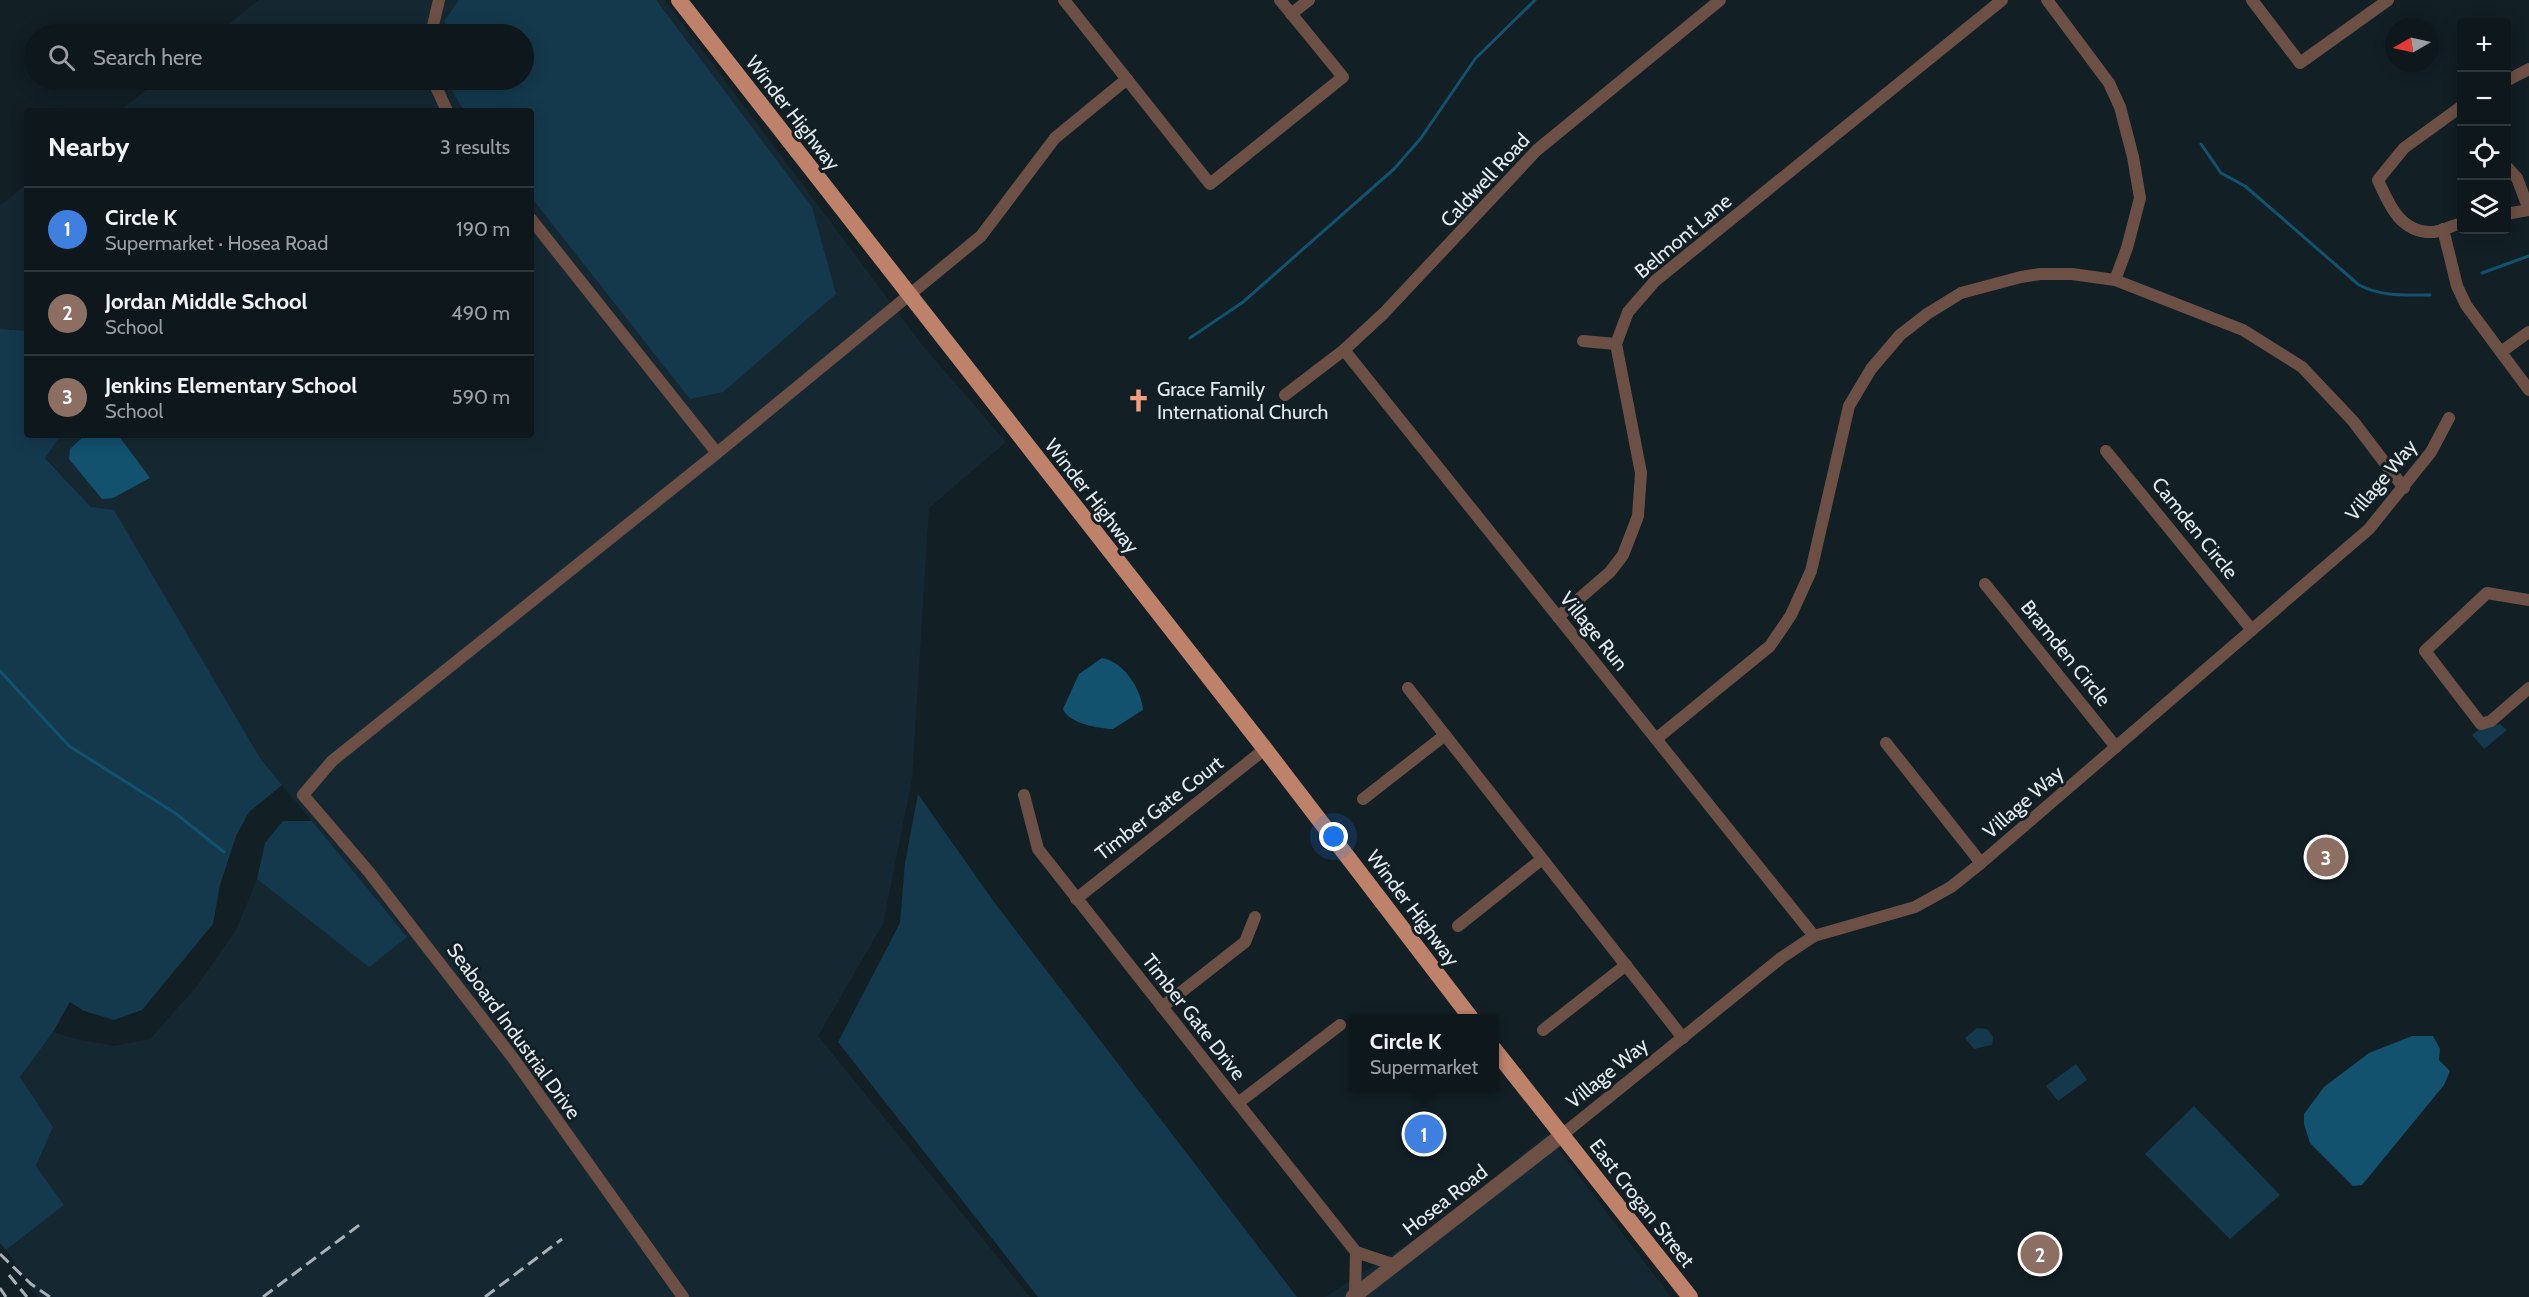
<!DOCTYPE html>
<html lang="en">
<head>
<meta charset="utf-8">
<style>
	:root { --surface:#0e171c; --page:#1c2429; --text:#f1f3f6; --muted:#9b9fa3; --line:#2e363b; --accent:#ea580c }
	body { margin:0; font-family:Cabin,sans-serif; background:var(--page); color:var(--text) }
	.controls { position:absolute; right:18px; top:18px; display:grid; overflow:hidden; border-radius:6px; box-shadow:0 3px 15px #0003 }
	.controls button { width:54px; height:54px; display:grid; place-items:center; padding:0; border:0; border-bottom:2px solid var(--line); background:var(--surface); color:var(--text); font:30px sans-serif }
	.compass { position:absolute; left:2385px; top:18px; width:54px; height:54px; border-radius:50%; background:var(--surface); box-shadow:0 3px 15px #0003; rotate:261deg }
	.you { position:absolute; left:1334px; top:837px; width:21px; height:21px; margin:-15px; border:4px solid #fff; border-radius:50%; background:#1a73e8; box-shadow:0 0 0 9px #1a73e833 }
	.badge { display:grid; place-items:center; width:39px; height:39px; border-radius:50%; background:var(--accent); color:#fff; font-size:20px; font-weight:700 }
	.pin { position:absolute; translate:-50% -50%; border:3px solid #fff; box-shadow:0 2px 6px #0006 }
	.popup { position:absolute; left:1349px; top:1014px; width:150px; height:78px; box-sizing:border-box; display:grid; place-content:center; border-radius:6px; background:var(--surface); filter:drop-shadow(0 2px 4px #0005); font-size:20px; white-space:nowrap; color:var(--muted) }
	.popup b { font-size:22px; color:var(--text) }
	.popup::after { content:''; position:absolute; left:50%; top:100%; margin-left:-12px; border:12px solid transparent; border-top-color:var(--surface) }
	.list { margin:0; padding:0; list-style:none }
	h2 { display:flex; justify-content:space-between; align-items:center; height:78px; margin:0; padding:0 24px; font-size:26px }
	h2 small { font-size:20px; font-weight:400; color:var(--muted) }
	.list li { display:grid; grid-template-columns:39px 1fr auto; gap:18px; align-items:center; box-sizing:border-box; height:84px; padding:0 24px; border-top:2px solid var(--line) }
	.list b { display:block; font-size:22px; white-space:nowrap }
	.list p { margin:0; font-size:20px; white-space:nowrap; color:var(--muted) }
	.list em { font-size:20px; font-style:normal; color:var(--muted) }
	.icon { flex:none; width:33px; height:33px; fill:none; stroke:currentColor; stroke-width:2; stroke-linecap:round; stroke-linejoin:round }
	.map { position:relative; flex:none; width:2529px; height:1297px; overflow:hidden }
	.search { position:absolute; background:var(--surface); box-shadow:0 3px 15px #0003; left:24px; top:24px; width:510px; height:66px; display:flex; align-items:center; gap:15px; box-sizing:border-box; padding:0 21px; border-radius:33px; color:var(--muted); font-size:22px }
	.panel { position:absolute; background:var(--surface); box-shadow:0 3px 15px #0003; left:24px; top:108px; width:510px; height:330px; border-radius:6px }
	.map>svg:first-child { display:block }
	.built { fill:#152832 }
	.green { fill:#14394c }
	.water { fill:#12526f }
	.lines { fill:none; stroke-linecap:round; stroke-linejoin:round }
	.stream { stroke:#12526f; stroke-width:3 }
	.minor { stroke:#6d5045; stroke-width:12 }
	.tertiary { stroke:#6d5045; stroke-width:15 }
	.primary { stroke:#be826b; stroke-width:16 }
	.rail { stroke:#a7b1b6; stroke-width:3; stroke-dasharray:12 6; stroke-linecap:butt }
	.labels { text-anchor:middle; stroke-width:6; stroke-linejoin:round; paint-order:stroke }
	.street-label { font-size:20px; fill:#e3ebf0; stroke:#121f25 }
	.poi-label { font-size:20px; fill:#e3ebf0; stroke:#121f25; text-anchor:start }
</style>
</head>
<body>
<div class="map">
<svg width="2529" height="1297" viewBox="0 0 2529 1297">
	<rect width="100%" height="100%" fill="#121f25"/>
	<!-- built -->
	<g class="built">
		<path d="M259,0H665L923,346L1006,442L929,508L912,779L883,924L818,1036L1030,1297H38L6,1250L64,1205L36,1166L53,1127L20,1077L53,1032L76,1039L114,1046L150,1039L197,986L236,930L257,879L368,966L406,937L260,758L114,511L91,507L45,457L61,435H531V111H119L159,80H524V34H216Z"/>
		<path d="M27,184V331L0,329V206Z"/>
		<path d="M1547,1134L1671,1297H1325L1436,1226Z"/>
	</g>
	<!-- green -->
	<g class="green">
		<path d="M459,0H656L812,207L836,294L723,392L690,399L531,197V111H464L446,80H524V34H445V20Z"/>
		<path d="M0,329L27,331V435H61L45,458L91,507L114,510L260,758L282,785L249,812L236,836L220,885L213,924L142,1010L114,1020L84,1011L70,1002L53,1032L20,1077L53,1127L36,1166L64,1205L6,1250L0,1243Z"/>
		<path d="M2500,724L2507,730L2484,749L2472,735L2481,728Z"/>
		<path d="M918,794L994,902L1297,1297H1038L838,1042L900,923L905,863Z"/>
		<path d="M283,821H312L407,937L369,967L257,879L265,843Z"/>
		<path d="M1977,1028L1987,1029L1993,1037L1992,1045L1974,1049L1965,1038Z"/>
		<path d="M2076,1064L2087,1080L2058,1101L2046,1086Z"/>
		<path d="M2194,1106L2280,1195L2230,1239L2145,1154Z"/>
	</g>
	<!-- water -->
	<g class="water">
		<path d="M85,435H118L150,478L113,498L102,499L69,459L70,449Z"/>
		<path d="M1102,658C1124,662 1141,689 1143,710L1113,729C1099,729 1068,723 1063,709L1079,674Z"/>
		<path d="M2412,1036H2433L2440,1049L2439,1060L2450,1071L2444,1085L2362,1185L2353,1186L2310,1143L2304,1124V1114L2324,1087L2369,1053Z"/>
	</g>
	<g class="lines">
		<!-- stream -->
		<g class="stream">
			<path d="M2201,144L2221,173L2245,186L2359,285C2383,297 2403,295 2430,295"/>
			<path d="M2482,273L2529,256"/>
			<path d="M1190,338L1243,302L1394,169L1421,138L1475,59L1535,0"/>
			<path d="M0,671L69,746L175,813L224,852"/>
		</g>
		<!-- minor -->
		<g class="minor">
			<path d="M1064,0L1210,184L1343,77L1280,0"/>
			<path d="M2047,0L2109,83L2120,107L2133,157L2140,198L2127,248L2115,280"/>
			<path d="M2252,0L2300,63L2388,0"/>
			<path d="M1291,14L1309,0"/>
			<path d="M431,34L439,0"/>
			<path d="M433,80L447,111"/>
			<path d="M2506,81L2529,69"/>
			<path d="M2462,106L2404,148L2378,180C2389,205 2401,234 2434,232C2442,231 2453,225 2462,223"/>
			<path d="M2506,166L2517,178L2529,210"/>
			<path d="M2506,214L2529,210"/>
			<path d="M531,219L717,453"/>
			<path d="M2443,229L2457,286L2466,305L2529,390"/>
			<path d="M1583,341L1616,344"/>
			<path d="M1344,350L1814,936"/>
			<path d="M2501,352L2529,332"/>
			<path d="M1285,395L1344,350L1384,313L1537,150L1720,0"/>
			<path d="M2106,451L2252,630"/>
			<path d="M1985,584L2116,747"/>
			<path d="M2529,600L2487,593L2425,651L2481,724L2491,721L2529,688"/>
			<path d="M1558,617L1610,572L1623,555L1638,516L1641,473L1616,344L1628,312L1655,281L2002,0"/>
			<path d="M1408,688L1683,1038"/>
			<path d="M1656,739L1770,646L1791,615L1811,571L1849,406L1871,369L1900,335L1927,314L1961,293L2021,277L2040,274H2072L2115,280L2243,330L2302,367L2353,421L2404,488"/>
			<path d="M1886,743L1981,863"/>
			<path d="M1024,795L1038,849L1238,1103L1356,1252L1395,1265"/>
			<path d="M1363,799L1445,735"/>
			<path d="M1076,899L1265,749"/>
			<path d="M1458,926L1542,859"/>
			<path d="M1162,1007L1245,942L1255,917"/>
			<path d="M1543,1030L1626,965"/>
			<path d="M1238,1103L1340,1025"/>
			<path d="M1562,1135L1781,958L1814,936L1915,907L1951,887L1981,863L2369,529L2431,452L2449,418"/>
			<path d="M1355,1296L1356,1252"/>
			<path d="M683,1297L513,1058L369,872L303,795L332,761L717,453L981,236L1055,138L1127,79"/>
		</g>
		<!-- tertiary -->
		<path class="tertiary" d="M1353,1297L1562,1135"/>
		<!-- primary -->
		<g class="primary">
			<path d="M679,0L1265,749L1471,1018"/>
			<path d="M1494,1049L1690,1297"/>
		</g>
		<!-- rail -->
		<g class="rail">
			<path d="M0,1254L31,1284L50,1297"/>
			<path d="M9,1275L27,1297"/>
			<path d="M0,1288L6,1297"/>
			<path d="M263,1297L362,1223"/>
			<path d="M485,1297L562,1239"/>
		</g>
	</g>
	<!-- icons -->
	<defs>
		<symbol id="church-bare" viewBox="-9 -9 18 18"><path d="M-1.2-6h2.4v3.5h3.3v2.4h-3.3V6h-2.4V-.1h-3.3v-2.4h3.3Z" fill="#f2a081" stroke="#121f25" stroke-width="2.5" paint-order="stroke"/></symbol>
	</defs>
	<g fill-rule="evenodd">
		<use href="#church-bare" x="1122" y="384" width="33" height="33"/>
	</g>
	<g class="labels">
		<!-- street labels -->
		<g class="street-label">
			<text transform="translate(793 113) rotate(52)" y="7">Winder Highway</text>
			<text transform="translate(1485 180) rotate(-47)" y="7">Caldwell Road</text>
			<text transform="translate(1683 236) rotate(-40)" y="7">Belmont Lane</text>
			<text transform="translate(2381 480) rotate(-50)" y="7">Village Way</text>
			<text transform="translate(1092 496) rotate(52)" y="7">Winder Highway</text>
			<text transform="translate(2195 528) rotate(51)" y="7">Camden Circle</text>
			<text transform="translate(1594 631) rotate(51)" y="7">Village Run</text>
			<text transform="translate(2066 653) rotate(51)" y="7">Bramden Circle</text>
			<text transform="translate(2023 802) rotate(-41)" y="7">Village Way</text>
			<text transform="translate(1159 808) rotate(-38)" y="7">Timber Gate Court</text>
			<text transform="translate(1413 908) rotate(53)" y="7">Winder Highway</text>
			<text transform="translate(1194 1017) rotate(52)" y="7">Timber Gate Drive</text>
			<text transform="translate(514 1031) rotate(54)" y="7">Seaboard Industrial Drive</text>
			<text transform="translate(1607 1073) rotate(-39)" y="7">Village Way</text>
			<text transform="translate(1445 1200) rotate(-38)" y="7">Hosea Road</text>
			<text transform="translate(1642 1203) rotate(52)" y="7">East Crogan Street</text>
		</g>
		<!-- poi labels -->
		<g class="poi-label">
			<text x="1157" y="396">Grace Family<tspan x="1157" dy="23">International Church</tspan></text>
		</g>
	</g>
</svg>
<div class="controls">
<button>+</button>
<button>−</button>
<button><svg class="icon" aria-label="locate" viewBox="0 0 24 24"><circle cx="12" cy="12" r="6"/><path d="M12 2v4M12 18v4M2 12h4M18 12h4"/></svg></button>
<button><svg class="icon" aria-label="layers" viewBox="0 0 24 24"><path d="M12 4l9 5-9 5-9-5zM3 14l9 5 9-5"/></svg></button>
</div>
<svg class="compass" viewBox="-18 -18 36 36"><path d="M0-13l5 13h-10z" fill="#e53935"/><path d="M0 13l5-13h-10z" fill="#9b9fa3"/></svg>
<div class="you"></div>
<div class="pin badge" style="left:1424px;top:1134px;background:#3f7fe0">1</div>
<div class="popup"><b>Circle K</b>Supermarket</div>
<div class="pin badge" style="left:2040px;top:1254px;background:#8d6e63">2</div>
<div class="pin badge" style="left:2326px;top:857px;background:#8d6e63">3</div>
<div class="search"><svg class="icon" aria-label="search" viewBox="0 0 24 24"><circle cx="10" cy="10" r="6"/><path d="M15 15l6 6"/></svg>Search here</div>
<section class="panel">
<h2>Nearby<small>3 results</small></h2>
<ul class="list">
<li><span class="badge" style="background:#3f7fe0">1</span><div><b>Circle K</b><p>Supermarket · Hosea Road</p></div><em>190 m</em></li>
<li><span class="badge" style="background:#8d6e63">2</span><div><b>Jordan Middle School</b><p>School</p></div><em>490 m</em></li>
<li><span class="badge" style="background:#8d6e63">3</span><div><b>Jenkins Elementary School</b><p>School</p></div><em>590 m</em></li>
</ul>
</section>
</div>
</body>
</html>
